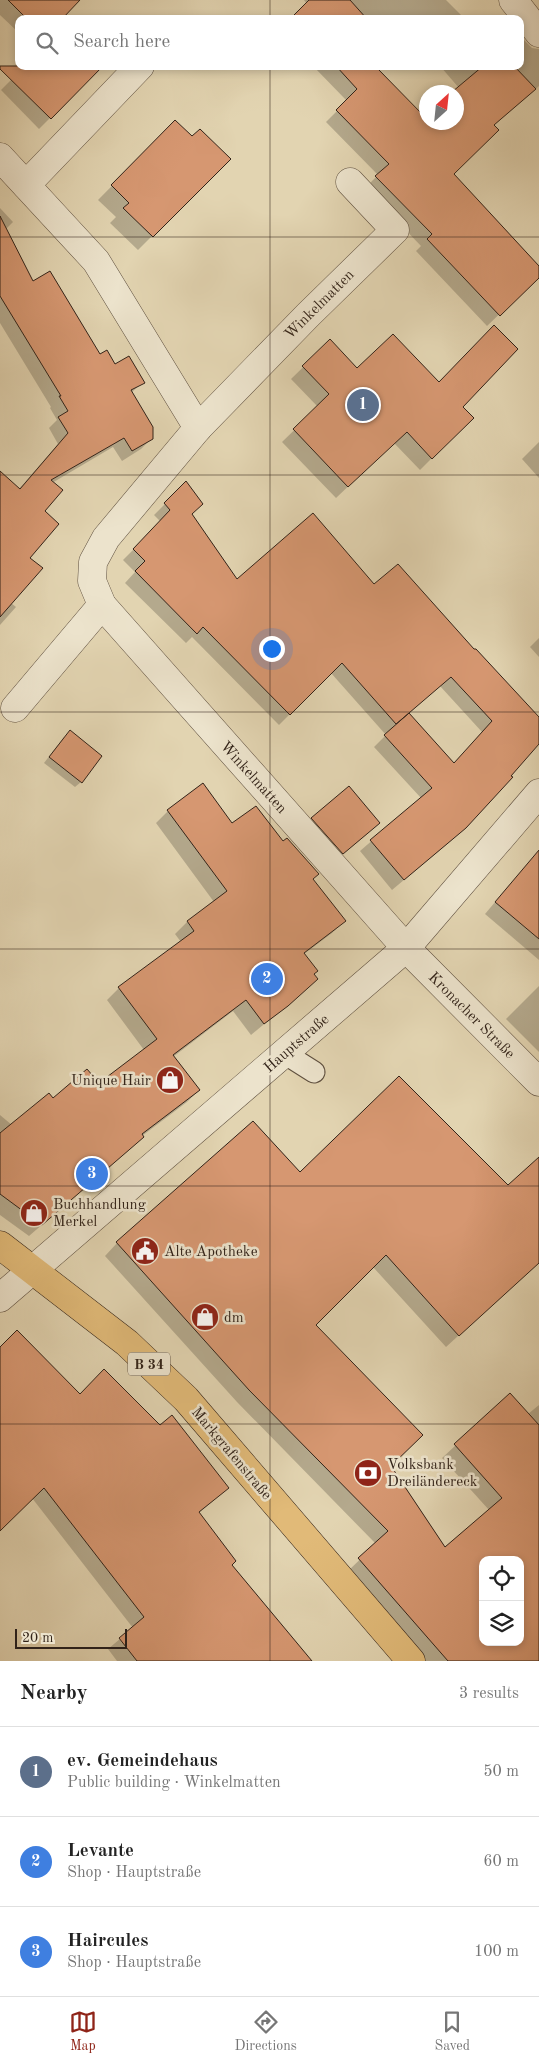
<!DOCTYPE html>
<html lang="en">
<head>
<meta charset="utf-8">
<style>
	:root { --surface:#fff; --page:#f6f6f6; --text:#222; --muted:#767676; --line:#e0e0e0; --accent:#8f2418 }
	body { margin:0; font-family:"Old Standard TT",serif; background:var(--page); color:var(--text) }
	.controls { position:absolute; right:15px; bottom:15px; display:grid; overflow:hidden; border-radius:10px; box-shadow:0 2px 8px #0003 }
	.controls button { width:45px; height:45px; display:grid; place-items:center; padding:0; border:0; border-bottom:1px solid var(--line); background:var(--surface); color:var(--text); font:25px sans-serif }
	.compass { position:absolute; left:419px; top:85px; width:45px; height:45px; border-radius:50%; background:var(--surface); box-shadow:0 2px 8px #0003; rotate:27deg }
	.scale { position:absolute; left:15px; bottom:12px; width:112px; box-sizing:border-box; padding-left:5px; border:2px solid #322319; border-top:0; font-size:14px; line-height:18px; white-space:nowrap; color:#322319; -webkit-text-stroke:4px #ece3cc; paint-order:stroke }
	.you { position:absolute; left:271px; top:648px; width:18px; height:18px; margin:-12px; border:4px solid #fff; border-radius:50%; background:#1a73e8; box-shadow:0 0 0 8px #1a73e833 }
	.badge { display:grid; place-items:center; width:32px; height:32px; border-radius:50%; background:var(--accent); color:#fff; font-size:16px; font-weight:700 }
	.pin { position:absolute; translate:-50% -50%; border:2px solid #fff; box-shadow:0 1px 5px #0006 }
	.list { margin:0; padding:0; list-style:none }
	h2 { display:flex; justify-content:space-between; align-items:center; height:65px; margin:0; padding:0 20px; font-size:21px }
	h2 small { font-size:16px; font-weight:400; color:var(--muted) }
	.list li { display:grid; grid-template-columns:32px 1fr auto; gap:15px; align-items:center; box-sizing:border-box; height:90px; padding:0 20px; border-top:1px solid var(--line) }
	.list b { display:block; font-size:19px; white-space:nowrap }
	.list p { margin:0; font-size:16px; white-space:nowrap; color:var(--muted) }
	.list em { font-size:16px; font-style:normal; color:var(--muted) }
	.icon { flex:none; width:28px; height:28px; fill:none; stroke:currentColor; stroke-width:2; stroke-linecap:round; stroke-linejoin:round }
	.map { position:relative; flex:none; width:539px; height:1661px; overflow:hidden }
	.search { position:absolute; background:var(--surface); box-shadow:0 2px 8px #0003; left:15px; right:15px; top:15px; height:55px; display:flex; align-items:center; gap:12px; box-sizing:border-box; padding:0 18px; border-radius:10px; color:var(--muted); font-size:19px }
	.sheet { height:335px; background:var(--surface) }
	nav { display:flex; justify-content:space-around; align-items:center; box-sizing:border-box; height:70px; border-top:1px solid var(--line); background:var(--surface); font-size:14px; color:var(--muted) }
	nav a { display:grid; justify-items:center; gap:2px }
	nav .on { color:var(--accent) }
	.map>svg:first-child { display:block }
	.shadow { fill:#0003; fill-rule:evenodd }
	.building { fill:#d69771; stroke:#322319; fill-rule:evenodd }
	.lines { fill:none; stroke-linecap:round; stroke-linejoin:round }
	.service-casing { stroke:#5e4f3f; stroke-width:23 }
	.minor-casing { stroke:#5e4f3f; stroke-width:29 }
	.primary-casing { stroke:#322319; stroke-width:29 }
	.service { stroke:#ece3cc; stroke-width:21 }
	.minor { stroke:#ece3cc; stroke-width:28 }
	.primary { stroke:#e1ba78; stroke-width:28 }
	.grid { fill:none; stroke:#322319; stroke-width:1; stroke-opacity:0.55 }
	.labels { text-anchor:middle; stroke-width:5; stroke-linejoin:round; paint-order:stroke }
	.shield { fill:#ece3cc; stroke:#6a5d4f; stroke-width:1 }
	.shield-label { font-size:14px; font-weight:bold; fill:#322319 }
	.street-label { font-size:15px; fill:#322319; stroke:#ece3cc }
	.poi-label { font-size:15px; fill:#322319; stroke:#ece3cc; text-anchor:start }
</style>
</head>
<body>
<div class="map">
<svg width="539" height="1661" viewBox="0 0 539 1661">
	<rect width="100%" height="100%" fill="#e2d4b1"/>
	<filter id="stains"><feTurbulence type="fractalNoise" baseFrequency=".004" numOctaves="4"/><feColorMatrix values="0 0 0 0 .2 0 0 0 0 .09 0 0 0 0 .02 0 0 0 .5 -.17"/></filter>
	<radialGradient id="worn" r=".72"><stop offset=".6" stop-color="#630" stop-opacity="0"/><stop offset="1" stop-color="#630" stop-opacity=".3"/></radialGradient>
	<!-- shadow -->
	<g class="shadow">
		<path d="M0,0H52L60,19H19V33L0,15Z"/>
		<path d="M304,0H446L465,19H291L307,4Z"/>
		<path d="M521,37L532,48L539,49V86L493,126L453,174L539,267V276L487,326L416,251L421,246L365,188L378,175L326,122L347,101L313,66H379L377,69L424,117L426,115V122H456V92H453L459,88L440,66H520Z"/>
		<path d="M25,66L93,75L39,129L1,90Z"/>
		<path d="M175,122L192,138L229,159L138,250L110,223L116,217L98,200Z"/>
		<path d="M0,208L13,222L5,230L33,283L100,355L143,382L131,393L152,438L141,449L122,461L113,447L52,483L28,558L11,603L16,607L0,625V508L19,489L58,444L49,428L57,420L50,408L51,407L0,323Z"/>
		<path d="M330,341L357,370L439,383L462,407L460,430L420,470L394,443L336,498L282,442L318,407L291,379Z"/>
		<path d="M539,442V478L522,459Z"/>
		<path d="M186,483L191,514L237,581L374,586L473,650L539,719V742L454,838L392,890L360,851L421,798L374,747L386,735L331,673L279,725L192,637L186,643L125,583L135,572L123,560L161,522L154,515ZM440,686L482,732L454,764L408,714Z"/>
		<path d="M539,638V657L530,647Z"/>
		<path d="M64,737L81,782L75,787L44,763Z"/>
		<path d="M168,811L232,825L312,880L344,921L332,933L304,954L313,974L304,991L251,1035L233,1011L173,1057L199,1090L187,1102L142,1136L130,1149L29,1236L0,1215V1115L12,1125L53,1100L99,1085L144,1050L107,1000L119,988L181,942L175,934L187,922L214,902L156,823Z"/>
		<path d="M312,819L368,833L332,863L302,829Z"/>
		<path d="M539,850V960L485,914Z"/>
		<path d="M539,986V1052L506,1019Z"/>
		<path d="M539,1158V1262L446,1347L373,1267L314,1325L390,1466L445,1549L489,1510L442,1458L510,1395L528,1414L539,1405V1661H423L347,1572L376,1544L237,1402L105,1256L117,1243L300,1174L508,1187ZM483,1560H520V1642H483Z"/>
		<path d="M0,1348L80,1396L160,1426L228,1488L199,1513L231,1565L310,1661H117L108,1649L133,1628L32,1498L0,1529Z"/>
	</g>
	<!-- building -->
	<g class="building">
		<path d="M8,0H80L62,19H27Z"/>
		<path d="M309,0H350L367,19H290Z"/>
		<path d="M0,66H103L51,119L0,69Z"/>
		<path d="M336,66H381L378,69L424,116L426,114V122H456V92H452L483,66H514L536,89L494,125L499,130L454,174L539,266V278L500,316L427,239L432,234L375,176L389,164L336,110L357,89Z"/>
		<path d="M175,120L192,136L200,129L231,159L153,237L123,208L129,203L111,185Z"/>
		<path d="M0,216L33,281L50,271L100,354L107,350L115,364L129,356L145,383L131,390L153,427V439L132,451L124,438L51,480L63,490L45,511L59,524L30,558L43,568L0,617V471L20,489L68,433L58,417L68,411L59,396H61L0,296Z"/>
		<path d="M494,325L518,349L463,407L474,418L432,459L407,432L348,487L293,429L329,394L302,366L330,339L357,368L393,334L439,382Z"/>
		<path d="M186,481L203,504L192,514L237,579L313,513L374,584L398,564L474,649H476L539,717V744L511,776L513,777L466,828L404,880L370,840L432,788L384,735L409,713L396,724L342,663L290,715L203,627L197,634L135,571L145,561L133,549L170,510L164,503ZM451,677L492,721L454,763L409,713Z"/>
		<path d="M70,730L102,756L82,783L49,757Z"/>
		<path d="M203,783L232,823L256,806L283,841L287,838L319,874L313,879L346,921L304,953L318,971L314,974L318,979L288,1006L264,1024L246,1000L173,1055L200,1090L142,1134L144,1137L42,1225L0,1194V1133L49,1093L53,1098L87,1069L99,1083L157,1039L118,987L194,931L187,921L227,891L167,810Z"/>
		<path d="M349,786L380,823L343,854L311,818Z"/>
		<path d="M539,850V939L495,902Z"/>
		<path d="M399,1076L508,1185L539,1157V1263L459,1336L386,1255L316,1325L423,1435L391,1466L445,1547L502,1498L454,1444L510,1393L539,1425V1661H448L358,1558L388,1531L249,1390L116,1242L253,1121L300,1172ZM483,1560H520V1642H483Z"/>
		<path d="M17,1330L80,1394L104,1369L160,1425L172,1415L229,1488L199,1512L236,1561L232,1565L312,1661H137L119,1638L144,1617L44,1488L0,1531V1347Z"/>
	</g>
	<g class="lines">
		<defs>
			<path id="service" d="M284,1053L314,1072"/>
			<g id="minor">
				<path d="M513,0L539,33"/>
				<path d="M0,157L96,261L198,428"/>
				<path d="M350,182L395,230L308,315L198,428L106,538L93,562L92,581L102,605L406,948L539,1082"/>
				<path d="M26,185L140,66"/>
				<path d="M15,708L102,605"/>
				<path d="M0,1298L406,948L539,793"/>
			</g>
			<path id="primary" d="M0,1245L127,1343L186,1399L411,1661"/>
		</defs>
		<!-- service casing -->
		<use href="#service" class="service-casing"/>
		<!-- minor casing -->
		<use href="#minor" class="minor-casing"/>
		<!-- primary casing -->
		<use href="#primary" class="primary-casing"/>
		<!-- service -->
		<use href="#service" class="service"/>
		<!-- minor -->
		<use href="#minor" class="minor"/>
		<!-- primary -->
		<use href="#primary" class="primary"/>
	</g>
	<!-- grid -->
	<path class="grid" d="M270,0V19M270,66V1661M0,237H539M0,475H539M0,712H539M0,949H539M0,1186H539M0,1424H539"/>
	<!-- icons -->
	<defs>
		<symbol id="shop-disc" viewBox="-11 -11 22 22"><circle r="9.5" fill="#8f2418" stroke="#ece3cc"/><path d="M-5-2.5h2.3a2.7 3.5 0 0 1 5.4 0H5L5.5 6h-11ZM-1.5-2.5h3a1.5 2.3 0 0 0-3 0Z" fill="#fff"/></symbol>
		<symbol id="civic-disc" viewBox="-11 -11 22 22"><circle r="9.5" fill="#8f2418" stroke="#ece3cc"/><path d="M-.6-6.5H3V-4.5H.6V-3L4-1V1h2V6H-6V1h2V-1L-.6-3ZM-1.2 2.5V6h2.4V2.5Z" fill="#fff"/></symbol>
		<symbol id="bank-disc" viewBox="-11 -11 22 22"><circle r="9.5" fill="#8f2418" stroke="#ece3cc"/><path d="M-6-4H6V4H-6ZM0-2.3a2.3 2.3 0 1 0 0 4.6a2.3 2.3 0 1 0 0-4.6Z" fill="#fff"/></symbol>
	</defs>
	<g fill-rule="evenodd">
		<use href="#shop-disc" x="154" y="1064" width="32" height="32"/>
		<use href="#shop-disc" x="18" y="1197" width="32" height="32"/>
		<use href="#civic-disc" x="129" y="1235" width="32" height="32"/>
		<use href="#shop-disc" x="189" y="1301" width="32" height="32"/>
		<use href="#bank-disc" x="352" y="1457" width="32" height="32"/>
	</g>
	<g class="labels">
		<!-- shield labels -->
		<rect class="shield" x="128" y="1352.5" width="42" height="23" rx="4"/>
		<g class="shield-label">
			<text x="149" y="1369">B 34</text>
		</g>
		<!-- street labels -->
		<g class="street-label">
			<text transform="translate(319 304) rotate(-45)" y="5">Winkelmatten</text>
			<text transform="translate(254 777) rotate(48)" y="5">Winkelmatten</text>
			<text transform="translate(472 1015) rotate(45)" y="5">Kronacher Straße</text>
			<text transform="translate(296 1043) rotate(-41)" y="5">Hauptstraße</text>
			<text transform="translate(232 1453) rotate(50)" y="5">Markgrafenstraße</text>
		</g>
		<!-- poi labels -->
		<g class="poi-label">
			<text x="151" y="1085" text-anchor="end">Unique Hair</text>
			<text x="53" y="1209">Buchhandlung<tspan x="53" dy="17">Merkel</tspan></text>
			<text x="164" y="1256">Alte Apotheke</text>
			<text x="224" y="1322">dm</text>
			<text x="387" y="1469">Volksbank<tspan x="387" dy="17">Dreiländereck</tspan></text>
		</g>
	</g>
	<rect width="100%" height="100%" filter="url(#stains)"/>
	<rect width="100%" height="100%" fill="url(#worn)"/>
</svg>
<div class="controls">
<button><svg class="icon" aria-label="locate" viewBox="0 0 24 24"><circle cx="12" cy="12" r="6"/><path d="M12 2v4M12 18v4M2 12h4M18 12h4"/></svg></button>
<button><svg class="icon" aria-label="layers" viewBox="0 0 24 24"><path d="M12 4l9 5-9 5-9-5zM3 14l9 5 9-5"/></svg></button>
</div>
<svg class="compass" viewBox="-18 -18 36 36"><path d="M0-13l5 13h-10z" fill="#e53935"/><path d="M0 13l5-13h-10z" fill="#767676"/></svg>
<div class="scale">20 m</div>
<div class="you"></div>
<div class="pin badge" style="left:363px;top:405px;background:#5c6f8a">1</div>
<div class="pin badge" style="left:267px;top:979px;background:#3f7fe0">2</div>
<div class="pin badge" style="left:92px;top:1174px;background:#3f7fe0">3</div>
<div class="search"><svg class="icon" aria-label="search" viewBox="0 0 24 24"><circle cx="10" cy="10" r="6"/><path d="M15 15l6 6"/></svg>Search here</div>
</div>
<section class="sheet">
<h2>Nearby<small>3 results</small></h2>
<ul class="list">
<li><span class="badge" style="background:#5c6f8a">1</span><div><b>ev. Gemeindehaus</b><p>Public building · Winkelmatten</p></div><em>50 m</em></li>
<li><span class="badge" style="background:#3f7fe0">2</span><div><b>Levante</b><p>Shop · Hauptstraße</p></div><em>60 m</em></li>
<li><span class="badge" style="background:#3f7fe0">3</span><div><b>Haircules</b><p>Shop · Hauptstraße</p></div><em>100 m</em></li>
</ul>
</section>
<nav>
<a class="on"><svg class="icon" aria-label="map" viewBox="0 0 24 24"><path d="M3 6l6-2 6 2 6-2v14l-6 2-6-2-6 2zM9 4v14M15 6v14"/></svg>Map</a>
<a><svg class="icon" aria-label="directions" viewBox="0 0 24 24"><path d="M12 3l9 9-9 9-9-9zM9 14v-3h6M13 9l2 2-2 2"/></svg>Directions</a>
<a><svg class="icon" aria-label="saved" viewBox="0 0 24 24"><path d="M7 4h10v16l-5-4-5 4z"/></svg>Saved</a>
</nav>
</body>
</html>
